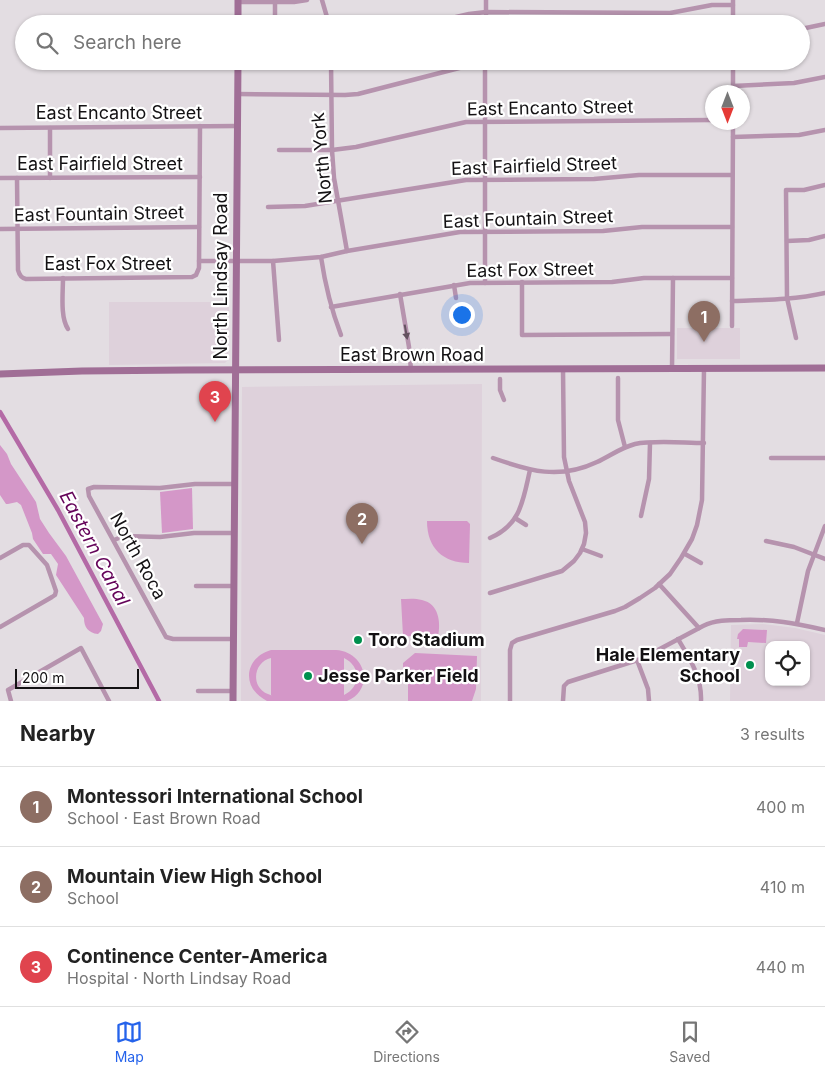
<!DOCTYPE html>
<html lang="en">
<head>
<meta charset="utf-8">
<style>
	:root { --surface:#fff; --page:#f2f2f2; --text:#222; --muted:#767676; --line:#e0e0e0; --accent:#2563eb }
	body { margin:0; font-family:Inter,sans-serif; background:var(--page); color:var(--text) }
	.controls { position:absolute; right:15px; bottom:15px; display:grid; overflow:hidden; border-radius:10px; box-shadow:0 1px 4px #0004 }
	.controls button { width:45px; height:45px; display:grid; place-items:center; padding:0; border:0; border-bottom:1px solid var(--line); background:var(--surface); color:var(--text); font:25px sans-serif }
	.compass { position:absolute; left:705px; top:85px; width:45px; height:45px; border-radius:50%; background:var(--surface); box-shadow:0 1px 4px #0004; rotate:180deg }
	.scale { position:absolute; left:15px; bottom:12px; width:124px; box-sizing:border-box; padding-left:5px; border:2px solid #131113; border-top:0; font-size:14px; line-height:18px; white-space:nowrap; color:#131113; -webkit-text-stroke:4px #fff; paint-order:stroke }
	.you { position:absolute; left:461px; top:314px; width:18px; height:18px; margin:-12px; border:4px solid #fff; border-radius:50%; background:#1a73e8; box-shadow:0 0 0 8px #1a73e833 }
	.badge { display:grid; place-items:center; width:32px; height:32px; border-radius:50%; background:var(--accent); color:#fff; font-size:16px; font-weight:700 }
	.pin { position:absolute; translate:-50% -41px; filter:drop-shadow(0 1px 2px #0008) }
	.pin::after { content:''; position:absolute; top:26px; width:18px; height:15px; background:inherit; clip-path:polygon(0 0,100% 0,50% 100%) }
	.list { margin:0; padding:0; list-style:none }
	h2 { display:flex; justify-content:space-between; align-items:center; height:65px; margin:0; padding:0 20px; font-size:21px }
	h2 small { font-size:16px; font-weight:400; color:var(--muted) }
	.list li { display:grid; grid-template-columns:32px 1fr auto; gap:15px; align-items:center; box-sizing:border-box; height:80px; padding:0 20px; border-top:1px solid var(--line) }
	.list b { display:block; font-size:19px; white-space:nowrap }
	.list p { margin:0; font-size:16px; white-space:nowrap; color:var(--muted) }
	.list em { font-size:16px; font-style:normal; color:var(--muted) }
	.icon { flex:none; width:28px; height:28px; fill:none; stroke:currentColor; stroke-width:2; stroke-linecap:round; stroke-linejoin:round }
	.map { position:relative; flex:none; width:825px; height:701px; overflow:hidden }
	.search { position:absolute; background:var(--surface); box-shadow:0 1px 4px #0004; left:15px; right:15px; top:15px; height:55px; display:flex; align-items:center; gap:12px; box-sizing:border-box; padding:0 18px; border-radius:28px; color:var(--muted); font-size:19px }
	.sheet { height:305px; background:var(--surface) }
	nav { display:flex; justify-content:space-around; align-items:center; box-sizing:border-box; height:70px; border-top:1px solid var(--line); background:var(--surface); font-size:14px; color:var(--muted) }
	nav a { display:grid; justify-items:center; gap:2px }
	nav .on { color:var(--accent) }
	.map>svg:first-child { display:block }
	.built { fill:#ded1db; fill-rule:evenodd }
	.green { fill:#d497c8; fill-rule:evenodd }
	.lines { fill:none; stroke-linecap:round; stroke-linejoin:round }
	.canal { stroke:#b46aa6; stroke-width:4.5 }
	.minor { stroke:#b693ae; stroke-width:4.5 }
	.secondary { stroke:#a06e96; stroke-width:7 }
	.oneway { fill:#645260 }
	.poi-dot { fill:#008f4e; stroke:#fff; stroke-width:2 }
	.labels { text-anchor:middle; stroke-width:4.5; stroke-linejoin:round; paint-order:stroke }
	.street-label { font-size:18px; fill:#131113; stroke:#fff }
	.poi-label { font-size:18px; font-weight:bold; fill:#131113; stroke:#fff; text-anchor:start }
	.water-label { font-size:19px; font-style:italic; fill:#640359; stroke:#fff }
</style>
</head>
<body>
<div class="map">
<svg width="825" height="701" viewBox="0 0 825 701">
	<rect width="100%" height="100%" fill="#e3dde2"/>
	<!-- built -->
	<g class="built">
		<path d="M109,302H229L228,360L225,363L109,365Z"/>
		<rect x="677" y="328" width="63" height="31"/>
		<path d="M482,384L481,701H241L242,387Z"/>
		<path d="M763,624L795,628L825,635V701H730L731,625ZM769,645H806V682H769Z"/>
	</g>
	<!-- green -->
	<g class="green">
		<path d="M0,445L7,454L11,464L36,502L40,519L49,533L66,556L103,624L101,631L98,634C88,633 84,627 84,618L56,575L58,564L51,554H43L33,539L32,533L21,505L17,502L8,504H6L0,495Z"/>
		<path d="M192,488L193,529L162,533L160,492Z"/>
		<path d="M427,521H467L470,524L469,563C443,563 427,548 427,521Z"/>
		<path d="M401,599C407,599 415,598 422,600C439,604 441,622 438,637L403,636Z"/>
		<path d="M743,629L767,630L766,643L748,642L747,647H739V639H737L738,634Z"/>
		<path d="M271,650H336C366,652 375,689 347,701H267C241,688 244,658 271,650ZM271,658V695L272,696C271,695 265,693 264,692C250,682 256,661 271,658ZM344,658C361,666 361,687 344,695Z"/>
		<path d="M415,653L477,656L476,689L472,701H408V677L403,673V663Z"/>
	</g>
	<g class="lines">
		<!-- canal -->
		<path class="canal" d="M0,412L58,510L159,701"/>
		<!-- minor -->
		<g class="minor">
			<path d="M322,0L329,24"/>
			<path d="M238,2H294L307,0"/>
			<path d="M275,24V2"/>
			<path d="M426,24L469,14L486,12L670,13L712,5H733"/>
			<path d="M486,24V0"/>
			<path d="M733,24V0"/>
			<path d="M801,29L825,24"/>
			<path d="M331,61L332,150L334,178L347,251"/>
			<path d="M733,86L794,83L825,77"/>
			<path d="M733,92V61"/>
			<path d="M238,94L345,95L358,94L467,66L485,65H672L690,61"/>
			<path d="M0,128L237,126"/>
			<path d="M733,137L799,135L825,130"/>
			<path d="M279,150H332L356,147L466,122L712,120"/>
			<path d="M0,178L200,177"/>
			<path d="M17,178L18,270C19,274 21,278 26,279L192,277L196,275L199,268L200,126"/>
			<path d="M50,178V128"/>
			<path d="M268,207L305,206L466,180L594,179L639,175H732"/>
			<path d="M0,229L199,227"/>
			<path d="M787,241L809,240L825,236"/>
			<path d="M321,257C325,284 331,309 341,335"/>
			<path d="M199,261H273L321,257L347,251L460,232L603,231L642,227H732"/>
			<path d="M273,261L279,340"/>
			<path d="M63,278C63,293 60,317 68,329"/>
			<path d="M522,282V335L672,334"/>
			<path d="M485,283V61"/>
			<path d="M454,285L456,298"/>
			<path d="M400,294L409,347L411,370"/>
			<path d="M732,301C763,300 795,300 825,293"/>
			<path d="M331,307L470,283L612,282L644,278H732"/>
			<path d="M732,326L733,122"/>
			<path d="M796,338L787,298L786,190H804L825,185"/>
			<path d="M672,369L673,278"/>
			<path d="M618,378V420L625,447"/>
			<path d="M500,379V390L504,400"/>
			<path d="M493,458C530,471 559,480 597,462C610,456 620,448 635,444C654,440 684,443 704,443"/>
			<path d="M771,458H825"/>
			<path d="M641,516L649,479L650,443"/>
			<path d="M515,518L526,525"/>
			<path d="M490,538C521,525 523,500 530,470"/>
			<path d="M114,540L124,536L160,537L194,533H234"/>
			<path d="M766,541L794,547L825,559"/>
			<path d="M582,549L601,556"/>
			<path d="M685,554L701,563"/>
			<path d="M0,558L23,545H29L47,565L56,591L55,595L52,597L0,627"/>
			<path d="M659,584L699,628"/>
			<path d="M196,586H234"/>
			<path d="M490,593L562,571L574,561L580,553L584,544L586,533L585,522L569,481L564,457L563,369"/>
			<path d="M797,623L808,571L825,526"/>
			<path d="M234,639H173L166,637L89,496L88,489L94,487L160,488L195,484H235"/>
			<path d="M678,639C690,659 702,677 701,701"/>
			<path d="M637,660L648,689L649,701"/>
			<path d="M198,691H233"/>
			<path d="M11,701L8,690L81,648L109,701"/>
			<path d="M510,701V650L512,643L517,640L615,611L625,607L640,598L655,588L670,574L681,558L692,539L697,525L702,500L704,369"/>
			<path d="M563,701L564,686L568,682L641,659L703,626C715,620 728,620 741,620C773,619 794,623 825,630"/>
		</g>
		<!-- secondary -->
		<g class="secondary">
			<path d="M238,24V0"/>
			<path d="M0,374L82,371L186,370L825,368"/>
			<path d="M233,701L238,61"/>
		</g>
	</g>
	<!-- one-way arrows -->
	<defs><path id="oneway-solid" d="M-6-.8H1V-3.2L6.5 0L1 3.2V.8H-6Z" transform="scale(1.25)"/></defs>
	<use class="oneway" href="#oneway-solid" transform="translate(406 332) rotate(80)"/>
	<!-- markers -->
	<g class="poi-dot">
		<circle cx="358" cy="640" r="5"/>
		<circle cx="750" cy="665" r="5"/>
		<circle cx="308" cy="676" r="5"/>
	</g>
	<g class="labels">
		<!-- street labels -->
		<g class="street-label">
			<text transform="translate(550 108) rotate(-1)" y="6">East Encanto Street</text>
			<text x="119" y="119">East Encanto Street</text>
			<text transform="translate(322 158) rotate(-95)" y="6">North York</text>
			<text x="100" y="170">East Fairfield Street</text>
			<text transform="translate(534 166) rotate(-2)" y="6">East Fairfield Street</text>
			<text transform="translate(99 214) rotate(-1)" y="6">East Fountain Street</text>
			<text transform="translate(528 219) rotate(-2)" y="6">East Fountain Street</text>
			<text x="108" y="270">East Fox Street</text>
			<text transform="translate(530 270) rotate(-1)" y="6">East Fox Street</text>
			<text transform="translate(221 276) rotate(-90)" y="6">North Lindsay Road</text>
			<text x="412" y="361">East Brown Road</text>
			<text transform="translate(138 556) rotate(61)" y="6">North Roca</text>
		</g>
		<!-- poi labels -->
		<g class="poi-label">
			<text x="368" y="646">Toro Stadium</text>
			<text x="740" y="661" text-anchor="end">Hale Elementary<tspan x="740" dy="21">School</tspan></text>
			<text x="318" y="682">Jesse Parker Field</text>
		</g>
		<!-- water labels -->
		<g class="water-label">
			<text transform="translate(95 548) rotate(62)" y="7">Eastern Canal</text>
		</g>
	</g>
</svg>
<div class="controls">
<button><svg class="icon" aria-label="locate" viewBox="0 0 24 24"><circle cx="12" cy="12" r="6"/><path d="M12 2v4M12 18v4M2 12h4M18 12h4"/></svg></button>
</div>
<svg class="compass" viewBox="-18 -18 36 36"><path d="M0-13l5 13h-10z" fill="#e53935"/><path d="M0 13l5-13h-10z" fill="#767676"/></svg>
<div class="scale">200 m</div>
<div class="you"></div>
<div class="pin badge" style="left:704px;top:342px;background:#8d6e63">1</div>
<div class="pin badge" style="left:362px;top:544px;background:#8d6e63">2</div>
<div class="pin badge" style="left:215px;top:422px;background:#e0444e">3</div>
<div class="search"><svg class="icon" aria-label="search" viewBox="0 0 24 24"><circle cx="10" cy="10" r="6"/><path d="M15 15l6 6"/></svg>Search here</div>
</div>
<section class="sheet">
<h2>Nearby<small>3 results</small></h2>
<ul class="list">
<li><span class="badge" style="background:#8d6e63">1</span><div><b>Montessori International School</b><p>School · East Brown Road</p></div><em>400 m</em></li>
<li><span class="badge" style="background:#8d6e63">2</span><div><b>Mountain View High School</b><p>School</p></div><em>410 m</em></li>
<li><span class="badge" style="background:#e0444e">3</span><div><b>Continence Center-America</b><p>Hospital · North Lindsay Road</p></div><em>440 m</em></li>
</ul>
</section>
<nav>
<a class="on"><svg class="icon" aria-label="map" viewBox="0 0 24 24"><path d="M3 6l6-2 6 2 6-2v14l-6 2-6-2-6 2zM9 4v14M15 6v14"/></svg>Map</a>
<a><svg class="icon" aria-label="directions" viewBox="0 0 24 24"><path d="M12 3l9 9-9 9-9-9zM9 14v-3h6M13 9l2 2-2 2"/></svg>Directions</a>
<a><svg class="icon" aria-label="saved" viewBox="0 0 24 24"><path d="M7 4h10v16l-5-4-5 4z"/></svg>Saved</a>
</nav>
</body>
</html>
